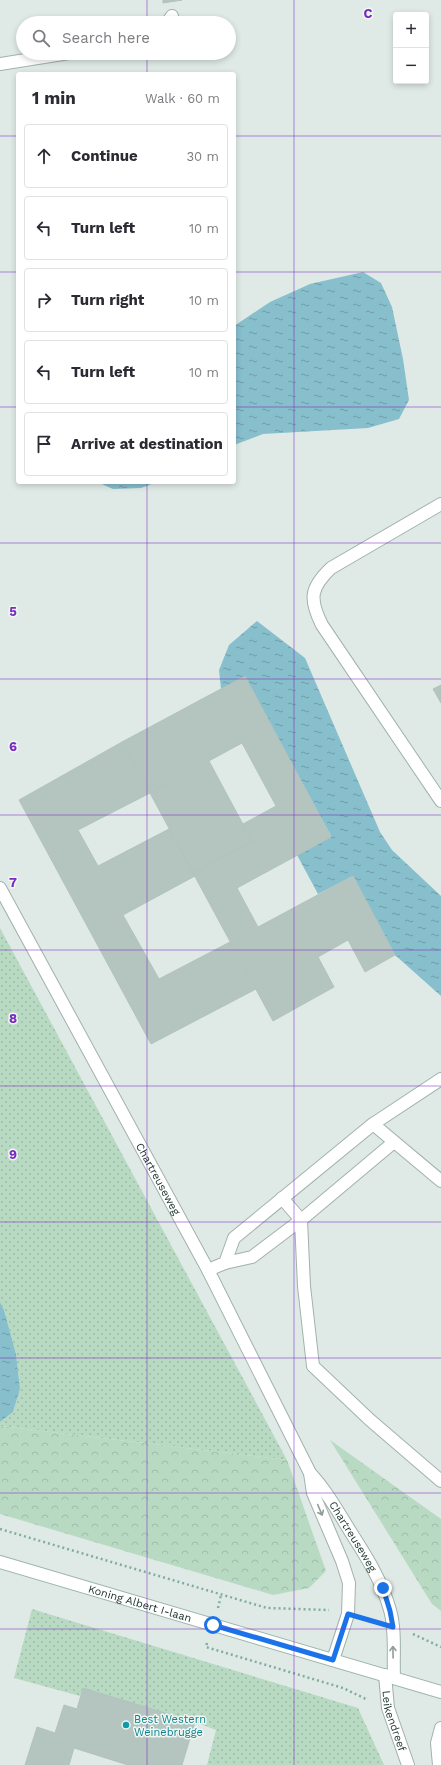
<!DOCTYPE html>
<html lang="en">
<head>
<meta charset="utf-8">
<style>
	:root { --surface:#fff; --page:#f7f7f7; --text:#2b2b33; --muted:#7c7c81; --line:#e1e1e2 }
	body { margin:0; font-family:"Work Sans",sans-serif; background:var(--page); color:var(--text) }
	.controls { position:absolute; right:12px; top:12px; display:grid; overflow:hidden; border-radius:4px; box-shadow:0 2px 6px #0003 }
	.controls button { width:36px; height:36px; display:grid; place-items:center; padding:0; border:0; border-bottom:1px solid var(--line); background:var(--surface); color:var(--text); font:20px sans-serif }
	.stop { position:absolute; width:12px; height:12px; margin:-9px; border:3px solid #1a73e8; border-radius:50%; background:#fff }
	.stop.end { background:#1a73e8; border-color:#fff; box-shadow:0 1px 4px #0008 }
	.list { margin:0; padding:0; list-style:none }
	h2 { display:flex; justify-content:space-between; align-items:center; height:52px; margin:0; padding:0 16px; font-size:17px }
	h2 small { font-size:13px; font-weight:400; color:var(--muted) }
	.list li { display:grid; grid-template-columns:26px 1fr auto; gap:12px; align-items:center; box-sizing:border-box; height:64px; margin:0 8px 8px; padding:0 8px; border:1px solid var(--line); border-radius:4px }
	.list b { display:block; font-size:15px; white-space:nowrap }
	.list em { font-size:13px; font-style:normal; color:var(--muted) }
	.icon { flex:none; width:22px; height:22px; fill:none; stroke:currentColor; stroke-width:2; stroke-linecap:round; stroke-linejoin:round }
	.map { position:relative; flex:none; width:441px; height:1765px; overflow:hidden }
	.search { position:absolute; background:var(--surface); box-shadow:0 2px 6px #0003; left:16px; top:16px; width:220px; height:44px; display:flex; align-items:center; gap:10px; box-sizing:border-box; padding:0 14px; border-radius:22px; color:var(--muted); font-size:15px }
	.panel { position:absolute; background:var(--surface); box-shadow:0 2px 6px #0003; left:16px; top:72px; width:220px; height:412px; border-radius:4px }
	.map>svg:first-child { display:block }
	.green { fill:url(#green-dots) }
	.forest { fill:url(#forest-crowns) }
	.water { fill:url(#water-ripples) }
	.building { fill:#b4c4bf; stroke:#b2c3bd }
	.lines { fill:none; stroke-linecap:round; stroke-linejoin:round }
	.service-casing { stroke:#a2b1ad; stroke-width:14 }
	.minor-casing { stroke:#a2b1ad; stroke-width:14 }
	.secondary-casing { stroke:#9fb5ae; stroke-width:14 }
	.path { stroke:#80aca1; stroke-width:2.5; stroke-dasharray:2 3; stroke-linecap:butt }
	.service { stroke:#fff; stroke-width:12 }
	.minor { stroke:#fff; stroke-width:12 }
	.secondary { stroke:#fff; stroke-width:12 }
	.oneway { stroke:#909c9a }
	.route { stroke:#1a73e8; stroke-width:5 }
	.grid { fill:none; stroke:#7b2cbf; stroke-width:1; stroke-opacity:0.55 }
	.culture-dot { fill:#0f9aa8; stroke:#eff7f3; stroke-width:1.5 }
	.labels { text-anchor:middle; stroke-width:3; stroke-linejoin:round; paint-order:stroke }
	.street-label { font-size:11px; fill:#213934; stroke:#eff7f3 }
	.culture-label { font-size:11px; fill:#0d838f; stroke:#eff7f3; text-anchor:start }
	.grid-label { font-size:13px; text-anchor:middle; font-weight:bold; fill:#7b2cbf; stroke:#eff7f3; stroke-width:3; stroke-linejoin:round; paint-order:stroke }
</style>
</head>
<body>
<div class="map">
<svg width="441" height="1765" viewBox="0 0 441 1765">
	<defs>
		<pattern id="green-dots" width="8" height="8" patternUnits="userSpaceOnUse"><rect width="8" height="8" fill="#b8dac3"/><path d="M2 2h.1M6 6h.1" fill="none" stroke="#9ebca8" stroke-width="1.8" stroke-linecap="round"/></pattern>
		<pattern id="forest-crowns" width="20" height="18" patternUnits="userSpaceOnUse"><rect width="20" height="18" fill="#b8dac3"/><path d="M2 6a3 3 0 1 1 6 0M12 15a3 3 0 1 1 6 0" fill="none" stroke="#9ebca8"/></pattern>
		<pattern id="water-ripples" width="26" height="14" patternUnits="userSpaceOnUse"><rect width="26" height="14" fill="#88bfcd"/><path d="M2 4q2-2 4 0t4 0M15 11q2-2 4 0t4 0" fill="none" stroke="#6f9ca7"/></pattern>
	</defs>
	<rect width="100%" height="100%" fill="#dfeae6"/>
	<!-- green -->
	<g class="green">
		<path d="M0,928L287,1460L0,1426V1422L13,1412L20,1389L16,1354L4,1310L0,1302Z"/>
		<path d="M32,1609L358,1708L384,1765H207L216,1730L195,1722L83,1688L80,1696L14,1678Z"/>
	</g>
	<!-- forest -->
	<g class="forest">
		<path d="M0,1426L287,1460L326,1571L309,1588L273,1595L0,1514Z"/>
		<path d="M330,1440L441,1519V1611L432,1604Z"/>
	</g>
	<!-- water -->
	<g class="water">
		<path d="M363,272L381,283L392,307L403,359L409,400L399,419L368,428L263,434L234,445V326L270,302L310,284Z"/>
		<path d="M97,482H157L141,488L113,489Z"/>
		<path d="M257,621L305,658L380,832L392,850L441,896V996L395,955L353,876L318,894L297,855L331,836L245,677L221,689L219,670L229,645Z"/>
		<path d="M0,1302L4,1310L16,1354L20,1389L13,1412L0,1422Z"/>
	</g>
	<!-- building -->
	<g class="building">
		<path d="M163,0H182L163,3Z"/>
		<path d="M245,676L331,837L237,888L258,927L353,876L395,955L365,972L348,940L318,957L334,987L273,1021L193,873L252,841L243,824L276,806L242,743L150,793L122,742Z"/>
		<path d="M441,685V703L433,689Z"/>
		<path d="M122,742L150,793L78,830L98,866L169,829L195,876L123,915L159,979L230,942L256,989L151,1044L19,800Z"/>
		<path d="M209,761L252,841L193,873L150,793Z"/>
		<path d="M83,1688L195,1722L182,1765H128L74,1748L69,1765H25L37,1727L55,1733L64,1705L77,1709Z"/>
	</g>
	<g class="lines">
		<defs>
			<g id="service">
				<path d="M167,23L172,16"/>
				<path d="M0,64L69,53"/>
				<path d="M441,504L331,568C310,588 309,599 322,625L441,801"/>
				<path d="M373,1124L441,1181"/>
				<path d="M282,1198L301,1220L304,1286L313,1366L370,1420L441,1481"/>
				<path d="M225,1263L252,1257L301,1220L394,1142"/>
				<path d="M208,1270L225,1263L234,1238L373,1124L441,1079"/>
			</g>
			<g id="minor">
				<path id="s1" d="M0,888L208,1270L310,1473C326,1490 337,1510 350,1531C366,1556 382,1581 390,1610C396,1631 393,1655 394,1677"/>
				<path d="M310,1473L313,1493L342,1561L349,1583L348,1614L333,1660"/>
				<path id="s2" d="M385,1675L388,1708L408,1765"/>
				<path d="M439,1765L437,1743L441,1728"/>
			</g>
			<g id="secondary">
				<path id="s3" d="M0,1562L441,1692"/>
			</g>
		</defs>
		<!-- service casing -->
		<use href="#service" class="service-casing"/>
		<!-- minor casing -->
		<use href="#minor" class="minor-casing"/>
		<!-- secondary casing -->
		<use href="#secondary" class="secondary-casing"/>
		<!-- path -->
		<g class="path">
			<path d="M0,1529L267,1608L329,1610"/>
			<path d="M218,1608L221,1595"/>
			<path d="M413,1634L441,1647"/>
			<path d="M207,1643L206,1647L343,1688L368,1700"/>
		</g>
		<!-- service -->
		<use href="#service" class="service"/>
		<!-- minor -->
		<use href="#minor" class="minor"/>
		<!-- secondary -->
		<use href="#secondary" class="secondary"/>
	</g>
	<!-- one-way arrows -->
	<defs><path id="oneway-shaft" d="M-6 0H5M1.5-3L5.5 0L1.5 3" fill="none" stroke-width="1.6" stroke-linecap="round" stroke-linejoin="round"/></defs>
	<g class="oneway">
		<use href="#oneway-shaft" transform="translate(320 1510) rotate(67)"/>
		<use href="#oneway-shaft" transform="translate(393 1652) rotate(-91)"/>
	</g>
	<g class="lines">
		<!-- route -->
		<path class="route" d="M213,1625L333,1660L348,1614L393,1627L390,1611L383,1588"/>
	</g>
	<!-- grid -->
	<path class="grid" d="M147,0V23M294,0V1765M147,53V74M0,136H18M234,136H441M0,272H18M234,272H441M0,407H18M234,407H441M147,482V1765M0,543H441M0,679H441M0,815H441M0,950H441M0,1086H441M0,1222H441M0,1358H441M0,1493H441M0,1629H441"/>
	<!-- markers -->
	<circle class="culture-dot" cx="126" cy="1725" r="4"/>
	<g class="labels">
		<!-- street labels -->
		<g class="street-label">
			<text dy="4" stroke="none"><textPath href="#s1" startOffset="331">Chartreuseweg</textPath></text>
			<text dy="4" stroke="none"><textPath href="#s1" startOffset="739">Chartreuseweg</textPath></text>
			<text dy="4" stroke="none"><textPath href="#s3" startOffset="146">Koning Albert I-laan</textPath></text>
			<text dy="4" stroke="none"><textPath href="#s2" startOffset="47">Leikendreef</textPath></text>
		</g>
		<!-- culture labels -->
		<g class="culture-label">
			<text x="134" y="1723">Best Western<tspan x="134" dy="13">Weinebrugge</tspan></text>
		</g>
	</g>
	<g class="grid-label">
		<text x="368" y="18">C</text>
		<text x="13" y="616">5</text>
		<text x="13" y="751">6</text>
		<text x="13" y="887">7</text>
		<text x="13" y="1023">8</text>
		<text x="13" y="1159">9</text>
	</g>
</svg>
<div class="controls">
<button>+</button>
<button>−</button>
</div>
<div class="stop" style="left:213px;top:1625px"></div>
<div class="stop end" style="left:383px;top:1588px"></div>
<div class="search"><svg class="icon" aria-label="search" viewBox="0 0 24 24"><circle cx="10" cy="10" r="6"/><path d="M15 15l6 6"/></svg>Search here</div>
<section class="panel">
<h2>1 min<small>Walk · 60 m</small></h2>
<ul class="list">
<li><svg class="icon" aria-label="ahead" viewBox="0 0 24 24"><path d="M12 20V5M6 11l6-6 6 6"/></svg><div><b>Continue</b></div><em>30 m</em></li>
<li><svg class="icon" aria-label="left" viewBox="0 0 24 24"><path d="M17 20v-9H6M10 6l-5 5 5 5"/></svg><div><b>Turn left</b></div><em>10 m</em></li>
<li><svg class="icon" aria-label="right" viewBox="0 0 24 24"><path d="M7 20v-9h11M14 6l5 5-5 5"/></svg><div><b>Turn right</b></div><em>10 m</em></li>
<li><svg class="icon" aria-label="left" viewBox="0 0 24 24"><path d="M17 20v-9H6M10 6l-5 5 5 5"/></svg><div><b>Turn left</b></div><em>10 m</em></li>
<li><svg class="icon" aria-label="arrive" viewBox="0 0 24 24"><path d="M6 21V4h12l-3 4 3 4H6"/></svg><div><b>Arrive at destination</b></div></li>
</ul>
</section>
</div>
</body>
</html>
